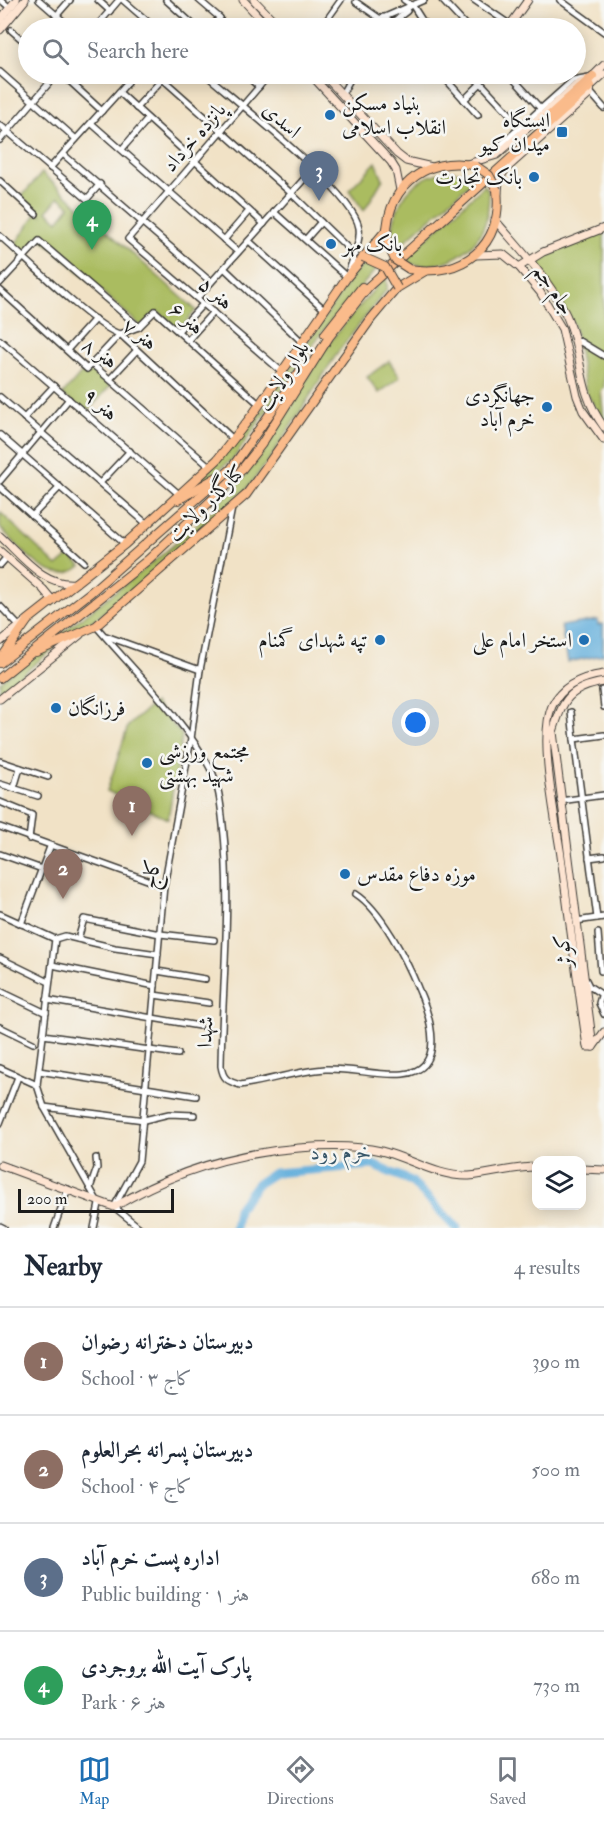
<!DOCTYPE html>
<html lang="en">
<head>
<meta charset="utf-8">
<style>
	:root { --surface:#fff; --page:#f2f2f3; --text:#1f2937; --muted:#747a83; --line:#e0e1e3; --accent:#1f6fb2 }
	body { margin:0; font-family:"IM FELL Double Pica",Amiri,serif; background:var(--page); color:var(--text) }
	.controls { position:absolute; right:18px; bottom:18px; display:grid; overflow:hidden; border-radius:12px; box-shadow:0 3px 15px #0003 }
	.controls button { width:54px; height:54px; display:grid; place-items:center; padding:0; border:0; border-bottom:2px solid var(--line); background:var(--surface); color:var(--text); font:30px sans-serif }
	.scale { position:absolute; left:18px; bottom:15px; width:156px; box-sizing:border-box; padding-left:6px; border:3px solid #1c1c1c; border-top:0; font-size:16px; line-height:21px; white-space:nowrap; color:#1c1c1c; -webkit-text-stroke:4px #f6f6f2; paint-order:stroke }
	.you { position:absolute; left:416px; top:723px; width:21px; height:21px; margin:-15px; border:4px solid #fff; border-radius:50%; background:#1a73e8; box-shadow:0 0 0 9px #1a73e833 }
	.badge { display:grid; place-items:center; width:39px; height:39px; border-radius:50%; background:var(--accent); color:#fff; font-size:20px; font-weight:700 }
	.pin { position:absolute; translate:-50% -50px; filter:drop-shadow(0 2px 3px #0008) }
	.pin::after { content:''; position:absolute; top:32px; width:21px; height:18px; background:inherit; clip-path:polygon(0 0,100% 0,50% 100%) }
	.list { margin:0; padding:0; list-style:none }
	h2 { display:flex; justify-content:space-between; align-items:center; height:78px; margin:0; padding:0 24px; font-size:26px }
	h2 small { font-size:20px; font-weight:400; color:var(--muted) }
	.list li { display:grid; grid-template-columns:39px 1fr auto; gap:18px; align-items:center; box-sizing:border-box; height:108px; padding:0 24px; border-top:2px solid var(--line) }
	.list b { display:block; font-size:22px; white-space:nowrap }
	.list p { margin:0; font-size:20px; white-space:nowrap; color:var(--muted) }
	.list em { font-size:20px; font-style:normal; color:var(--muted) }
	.icon { flex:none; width:33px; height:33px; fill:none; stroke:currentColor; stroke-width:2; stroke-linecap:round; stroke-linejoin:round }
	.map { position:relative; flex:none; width:604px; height:1228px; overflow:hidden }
	.search { position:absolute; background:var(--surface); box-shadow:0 3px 15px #0003; left:18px; right:18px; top:18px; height:66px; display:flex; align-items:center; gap:15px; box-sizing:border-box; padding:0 21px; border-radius:33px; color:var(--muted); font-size:22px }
	.sheet { height:510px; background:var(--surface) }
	nav { display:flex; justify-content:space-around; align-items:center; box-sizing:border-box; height:84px; border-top:2px solid var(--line); background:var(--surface); font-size:16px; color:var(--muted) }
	nav a { display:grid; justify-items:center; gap:3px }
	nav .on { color:var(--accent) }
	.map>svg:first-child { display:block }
	.green { fill:#aabc60; stroke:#636c3e; stroke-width:1.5; fill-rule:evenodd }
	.water { fill:#63afdc; stroke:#40667c; stroke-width:1.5 }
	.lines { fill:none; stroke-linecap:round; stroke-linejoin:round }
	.river { stroke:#63afdc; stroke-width:9 }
	.street-casing { stroke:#3c3a36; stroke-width:8 }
	.secondary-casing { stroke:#3c3a36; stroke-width:9 }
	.primary-casing { stroke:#3c3a36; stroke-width:10 }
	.street { stroke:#fff; stroke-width:5 }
	.secondary { stroke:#fde4d1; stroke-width:7 }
	.primary { stroke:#fabb8b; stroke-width:8 }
	.primary-bridge-casing { stroke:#3c3a36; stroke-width:10; stroke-linecap:butt }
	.primary-bridge { stroke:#fabb8b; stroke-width:8 }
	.poi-dot { fill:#1f6fb2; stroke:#f6f6f2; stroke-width:2 }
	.labels { text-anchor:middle; stroke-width:5; stroke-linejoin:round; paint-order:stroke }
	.poi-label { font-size:21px; fill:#1c1c1c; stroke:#f6f6f2; text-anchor:start }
	.street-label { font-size:21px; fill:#1c1c1c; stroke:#f6f6f2 }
	.water-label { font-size:22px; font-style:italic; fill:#385769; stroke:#f6f6f2 }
</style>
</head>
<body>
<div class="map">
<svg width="604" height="1228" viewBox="0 0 604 1228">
	<rect width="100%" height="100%" fill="#f6f6f2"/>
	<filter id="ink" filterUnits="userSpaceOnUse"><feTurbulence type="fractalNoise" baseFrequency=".0167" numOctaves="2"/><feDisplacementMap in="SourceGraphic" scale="12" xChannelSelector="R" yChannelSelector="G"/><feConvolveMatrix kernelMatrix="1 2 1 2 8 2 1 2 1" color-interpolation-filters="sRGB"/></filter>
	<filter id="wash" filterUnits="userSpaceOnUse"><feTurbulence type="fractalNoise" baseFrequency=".008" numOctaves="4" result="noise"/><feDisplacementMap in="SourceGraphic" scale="24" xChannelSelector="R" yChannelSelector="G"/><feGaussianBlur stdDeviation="1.35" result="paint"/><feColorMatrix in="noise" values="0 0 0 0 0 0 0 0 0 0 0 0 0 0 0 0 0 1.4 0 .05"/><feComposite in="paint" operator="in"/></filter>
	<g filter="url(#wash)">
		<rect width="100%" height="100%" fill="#f1e2c6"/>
		<!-- green -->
		<g class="green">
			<path d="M376,162L383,179L364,211L349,190Z"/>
			<path d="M451,171L474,174L477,177L396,249C391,240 392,231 394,221C401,191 420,174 451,171Z"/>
			<path d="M42,173L196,310L179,330L158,312L143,328L42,239L38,238L23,255L14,246L36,214L41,215L21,197ZM59,197L70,206L58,221L47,211Z"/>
			<path d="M485,185C490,192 489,199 488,208C486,246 448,271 411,264L405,258Z"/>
			<path d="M604,232V388L601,391L604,422L586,392L574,325L536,265C548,245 583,239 604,232Z"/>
			<path d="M372,262L378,267L325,328L234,458L197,487L194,485L243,430L253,423L353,275L362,266Z"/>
			<path d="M386,274L387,289L338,352L273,454L246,490L145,580L76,634L55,638C117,590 183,543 236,486C271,449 292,402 318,360C337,328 364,304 386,274Z"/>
			<path d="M389,361L400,377L379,393L367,377Z"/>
			<path d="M85,369L90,373L93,370L110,386L87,412L62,395Z"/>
			<path d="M0,512L57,566L70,555L81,566C51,591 21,547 0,528Z"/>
			<path d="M61,642L0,694V682L28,659Z"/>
			<path d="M154,703L182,735L168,819L107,791L128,726Z"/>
		</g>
		<!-- water -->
		<path class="water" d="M598,620V625L603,624V655L568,662L561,626Z"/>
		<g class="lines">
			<!-- river -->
			<path class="river" d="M235,1228L238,1209L257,1184L274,1173L373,1165L411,1181L457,1228"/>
		</g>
	</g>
	<g filter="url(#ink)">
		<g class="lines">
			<defs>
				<g id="street">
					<path d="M1,0L10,8"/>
					<path d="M39,0L71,28"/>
					<path d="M98,0L110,11"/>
					<path d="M123,0L155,28"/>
					<path d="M166,0L197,28"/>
					<path d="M199,0L220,18L209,28"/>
					<path d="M404,0L413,6L427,28"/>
					<path d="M442,0L468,28"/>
					<path d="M474,0L515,28"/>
					<path d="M560,0L604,32"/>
					<path d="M356,2L379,18"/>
					<path d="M56,16L70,0"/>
					<path d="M385,17L424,0"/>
					<path d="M399,17L406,28"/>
					<path d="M389,25L407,11"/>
					<path d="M95,28L119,0"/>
					<path d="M321,28L341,0"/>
					<path d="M381,28L377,21L383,17L389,21L385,28"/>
					<path d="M11,30L28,45"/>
					<path d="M0,72L76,139"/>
					<path d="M157,74L292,194L354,254"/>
					<path d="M205,74C235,100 355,194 359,228C361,243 351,262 347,277L274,212"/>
					<path d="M245,74L259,87"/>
					<path d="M270,74L128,239L281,371"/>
					<path d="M441,74L478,115"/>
					<path d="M467,74L481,83L521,126"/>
					<path d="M509,74L540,108"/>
					<path d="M64,76L102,111"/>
					<path d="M119,92L264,224"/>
					<path d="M590,92L604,108"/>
					<path d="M342,94L353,74"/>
					<path d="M464,100L481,83"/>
					<path d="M136,108L167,74"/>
					<path d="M91,123L238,252"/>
					<path d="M0,125L87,199L100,184"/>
					<path d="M0,140L57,74"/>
					<path d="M122,149L148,119"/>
					<path d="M63,154L211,282"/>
					<path d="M487,157L573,80L589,77"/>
					<path d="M50,168L128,82L119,74"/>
					<path d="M0,181L36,214"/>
					<path d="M0,236C23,256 97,329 120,334L233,439"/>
					<path d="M306,239L321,222"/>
					<path d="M224,240L249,211"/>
					<path d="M249,241L324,309"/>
					<path d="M224,268L301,341"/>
					<path d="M0,283L39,241L139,327"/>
					<path d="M0,290L87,369L120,334L139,327L155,311L259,404"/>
					<path d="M197,298L305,178"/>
					<path d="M178,331L203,304"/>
					<path d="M574,338L604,356"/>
					<path d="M0,340L180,495"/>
					<path d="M188,340L213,312"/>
					<path d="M67,350L95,319"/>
					<path d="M92,364L209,466"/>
					<path d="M110,379L137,350"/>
					<path d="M0,397L147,524"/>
					<path d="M24,418L54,386"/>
					<path d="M0,435L125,544"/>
					<path d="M0,481L69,399"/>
					<path d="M100,483L130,451"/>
					<path d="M0,487L84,562"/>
					<path d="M32,516L60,487"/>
					<path d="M0,565L7,557"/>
					<path d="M0,606L19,626"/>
					<path d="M96,626C132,669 184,719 210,768C219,784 221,807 223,825C232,905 222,986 221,1066C223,1079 227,1081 240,1085C268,1081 297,1071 325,1069C351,1068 378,1076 403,1074C448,1070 430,1015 418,988C406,959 381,910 356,894"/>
					<path d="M106,636L200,670"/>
					<path d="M602,690L604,707"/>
					<path d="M571,712L574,739"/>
					<path d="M0,761L48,777"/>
					<path d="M0,784L38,796"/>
					<path d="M14,788L20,768"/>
					<path d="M560,801L604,795"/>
					<path d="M0,802L32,815L29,839"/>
					<path d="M0,827L164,886"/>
					<path d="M0,854L42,869"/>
					<path d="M589,858L604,856"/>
					<path d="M0,914L55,939"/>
					<path d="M597,918L574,739L604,735"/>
					<path d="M576,921L604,917"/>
					<path d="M21,924L50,847"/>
					<path d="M598,933L601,971H604"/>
					<path d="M78,939L84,919L160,934L214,940"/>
					<path d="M0,958L49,982"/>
					<path d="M52,965L155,986"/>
					<path d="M157,971L205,979"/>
					<path d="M586,980L589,986L604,996"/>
					<path d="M0,991L46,1013"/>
					<path d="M154,995L209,1003"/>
					<path d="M601,996L599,1003L604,1014"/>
					<path d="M47,1000L199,1026"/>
					<path d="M0,1027L33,1043"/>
					<path d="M43,1035L178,1054"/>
					<path d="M0,1068L37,1085"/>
					<path d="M39,1071L196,1096"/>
					<path d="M44,1107L144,1120L169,1114L194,1115"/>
					<path d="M0,1123L18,1077"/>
					<path d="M90,1188L97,1168L96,1158"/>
					<path d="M0,1226L4,1228"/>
					<path d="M54,1228L68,1189"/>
					<path d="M94,1228L99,1204L44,1107L37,1085L55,939L65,936L115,948L158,954"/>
					<path d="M140,1228L114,1207L139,1161L164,886L191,739L200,670L232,508"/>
				</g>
				<g id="secondary">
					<path d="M243,0L269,28"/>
					<path d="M254,0L281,28"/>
					<path d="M0,20L16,0"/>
					<path d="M510,25L528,0"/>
					<path d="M0,30L25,0"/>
					<path d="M310,74L391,162L396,170L400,190"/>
					<path d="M323,74L397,154L406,161L432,167"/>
					<path d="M467,164L497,155L576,85L593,76L604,65"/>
					<path d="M498,193L499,180L505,170L590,94L591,86L604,74"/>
					<path d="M495,220C522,252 557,287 571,327C584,365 578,391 604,427"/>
					<path d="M476,255L503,254L519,267L540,292L562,329L577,396L583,411L604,440"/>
					<path d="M519,267L543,252L604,228"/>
					<path d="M0,536C22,556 44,587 76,583"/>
					<path d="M0,551L43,589L53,601"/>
					<path d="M0,642L26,621"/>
					<path d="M604,674C582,677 562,685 552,706C538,737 556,821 561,856C569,920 578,984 587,1047H593L553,732C563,700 568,688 604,682"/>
					<path d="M0,699L80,635"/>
					<path d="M593,1047L604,1032"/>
					<path d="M0,1165L114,1207C172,1172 231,1153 299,1148C325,1146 355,1145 381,1151C410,1158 437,1177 469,1176C491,1174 513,1167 536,1167"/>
					<path d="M582,1169L604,1170"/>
				</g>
				<g id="primary">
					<path d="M541,123L593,76"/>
					<path d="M388,245C380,192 425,153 476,166"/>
					<path d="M409,269C462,278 504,246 497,190"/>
					<path d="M325,334L362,287"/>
					<path d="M178,500L217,477"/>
					<path d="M36,652L96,626L246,495L371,319L397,288L425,271"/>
					<path d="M0,660L28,620L125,544L217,460L253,414L347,277L387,229"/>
					<path d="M0,663L91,592L231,469L305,364"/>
					<path d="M0,678L149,559L235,478L261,445L329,337L369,286L591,86"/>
				</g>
			</defs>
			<!-- street casing -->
			<use href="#street" class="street-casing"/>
			<!-- secondary casing -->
			<use href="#secondary" class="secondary-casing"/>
			<!-- primary casing -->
			<use href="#primary" class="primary-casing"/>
			<!-- street -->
			<use href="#street" class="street"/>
			<!-- secondary -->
			<use href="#secondary" class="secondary"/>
			<!-- primary -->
			<use href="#primary" class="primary"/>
			<defs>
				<g id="primary-bridge">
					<path d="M476,166L489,175L497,190"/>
					<path d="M388,245L395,260L409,269"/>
					<path d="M363,257L385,267L397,288"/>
				</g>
			</defs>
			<!-- primary-bridge casing -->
			<use href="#primary-bridge" class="primary-bridge-casing"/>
			<!-- primary-bridge -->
			<use href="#primary-bridge" class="primary-bridge"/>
		</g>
	</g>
	<!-- markers -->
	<g class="poi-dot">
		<circle cx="330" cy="115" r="6"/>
		<rect x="556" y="126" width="12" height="12" rx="3"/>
		<circle cx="534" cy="177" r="6"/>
		<circle cx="331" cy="244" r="6"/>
		<circle cx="547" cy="407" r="6"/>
		<circle cx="380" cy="640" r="6"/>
		<circle cx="584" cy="640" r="6"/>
		<circle cx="56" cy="708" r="6"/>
		<circle cx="147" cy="763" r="6"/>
		<circle cx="345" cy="874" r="6"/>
	</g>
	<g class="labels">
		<!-- poi labels -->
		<g class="poi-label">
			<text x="342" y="110">بنیاد مسکن<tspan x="342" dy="24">انقلاب اسلامی</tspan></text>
			<text x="550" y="127" text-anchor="end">ایستگاه<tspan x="550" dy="24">میدان کیو</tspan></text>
			<text x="522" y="184" text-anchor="end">بانک تجارت</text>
			<text x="343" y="251">بانک مهر</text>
			<text x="535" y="402" text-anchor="end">جهانگردى<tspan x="535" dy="24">خرم آباد</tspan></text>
			<text x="368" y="647" text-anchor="end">تپه شهدای گمنام</text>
			<text x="572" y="647" text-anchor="end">استخر امام علی</text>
			<text x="68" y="715">فرزانگان</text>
			<text x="159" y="758">مجتمع ورزشی<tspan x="159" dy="24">شهید بهشتی</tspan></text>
			<text x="357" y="881">موزه دفاع مقدس</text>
		</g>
		<!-- street labels -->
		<g class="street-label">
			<text transform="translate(282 120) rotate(42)" y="7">اسدی</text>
			<text transform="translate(194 137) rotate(-49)" y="7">پانزده خرداد</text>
			<text transform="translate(554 289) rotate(56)" y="7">جام جم</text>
			<text transform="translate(216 293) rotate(41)" y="7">هنر ۵</text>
			<text transform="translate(187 318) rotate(41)" y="7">هنر ۶</text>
			<text transform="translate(140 334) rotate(38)" y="7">هنر ۷</text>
			<text transform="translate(100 353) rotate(35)" y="7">هنر ۸</text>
			<text transform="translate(283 376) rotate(-58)" y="7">بلوار ولایت</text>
			<text transform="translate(101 404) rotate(41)" y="7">هنر ۹</text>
			<text transform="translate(206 503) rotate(-45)" y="7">کنارگذر ولایت</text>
			<text transform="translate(151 874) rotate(-81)" y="7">کاج</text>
			<text transform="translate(563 951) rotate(-97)" y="7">کوثر</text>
			<text transform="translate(205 1032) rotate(-88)" y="7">شهدا</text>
		</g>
		<!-- water labels -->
		<g class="water-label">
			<text transform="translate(341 1151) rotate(-1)" y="8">خرم رود</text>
		</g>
	</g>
</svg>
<div class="controls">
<button><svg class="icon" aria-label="layers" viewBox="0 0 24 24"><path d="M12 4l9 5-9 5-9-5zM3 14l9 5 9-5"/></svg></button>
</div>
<div class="scale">200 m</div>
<div class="you"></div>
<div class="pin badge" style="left:132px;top:836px;background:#8d6e63">1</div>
<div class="pin badge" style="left:63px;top:899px;background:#8d6e63">2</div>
<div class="pin badge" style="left:319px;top:201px;background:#5c6f8a">3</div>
<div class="pin badge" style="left:92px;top:250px;background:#2e9e5b">4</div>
<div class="search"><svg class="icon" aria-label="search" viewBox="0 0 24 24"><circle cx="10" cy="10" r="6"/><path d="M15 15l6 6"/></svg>Search here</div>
</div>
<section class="sheet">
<h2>Nearby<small>4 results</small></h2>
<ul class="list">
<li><span class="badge" style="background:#8d6e63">1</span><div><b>دبیرستان دخترانه رضوان</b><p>School · کاج ۳</p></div><em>390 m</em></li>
<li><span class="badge" style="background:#8d6e63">2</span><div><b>دبیرستان پسرانه بحرالعلوم</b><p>School · کاج ۴</p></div><em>500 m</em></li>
<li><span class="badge" style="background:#5c6f8a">3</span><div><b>اداره پست خرم آباد</b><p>Public building · هنر ۱</p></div><em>680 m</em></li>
<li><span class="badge" style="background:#2e9e5b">4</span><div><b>پارک آیت الله بروجردی</b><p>Park · هنر ۶</p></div><em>730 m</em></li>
</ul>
</section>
<nav>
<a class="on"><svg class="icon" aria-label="map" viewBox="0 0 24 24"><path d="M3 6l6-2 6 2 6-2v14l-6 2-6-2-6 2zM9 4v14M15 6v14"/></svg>Map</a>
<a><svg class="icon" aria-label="directions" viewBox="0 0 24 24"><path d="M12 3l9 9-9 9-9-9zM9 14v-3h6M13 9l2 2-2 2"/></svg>Directions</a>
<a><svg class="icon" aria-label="saved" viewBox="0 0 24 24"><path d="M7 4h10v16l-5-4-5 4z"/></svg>Saved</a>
</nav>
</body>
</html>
